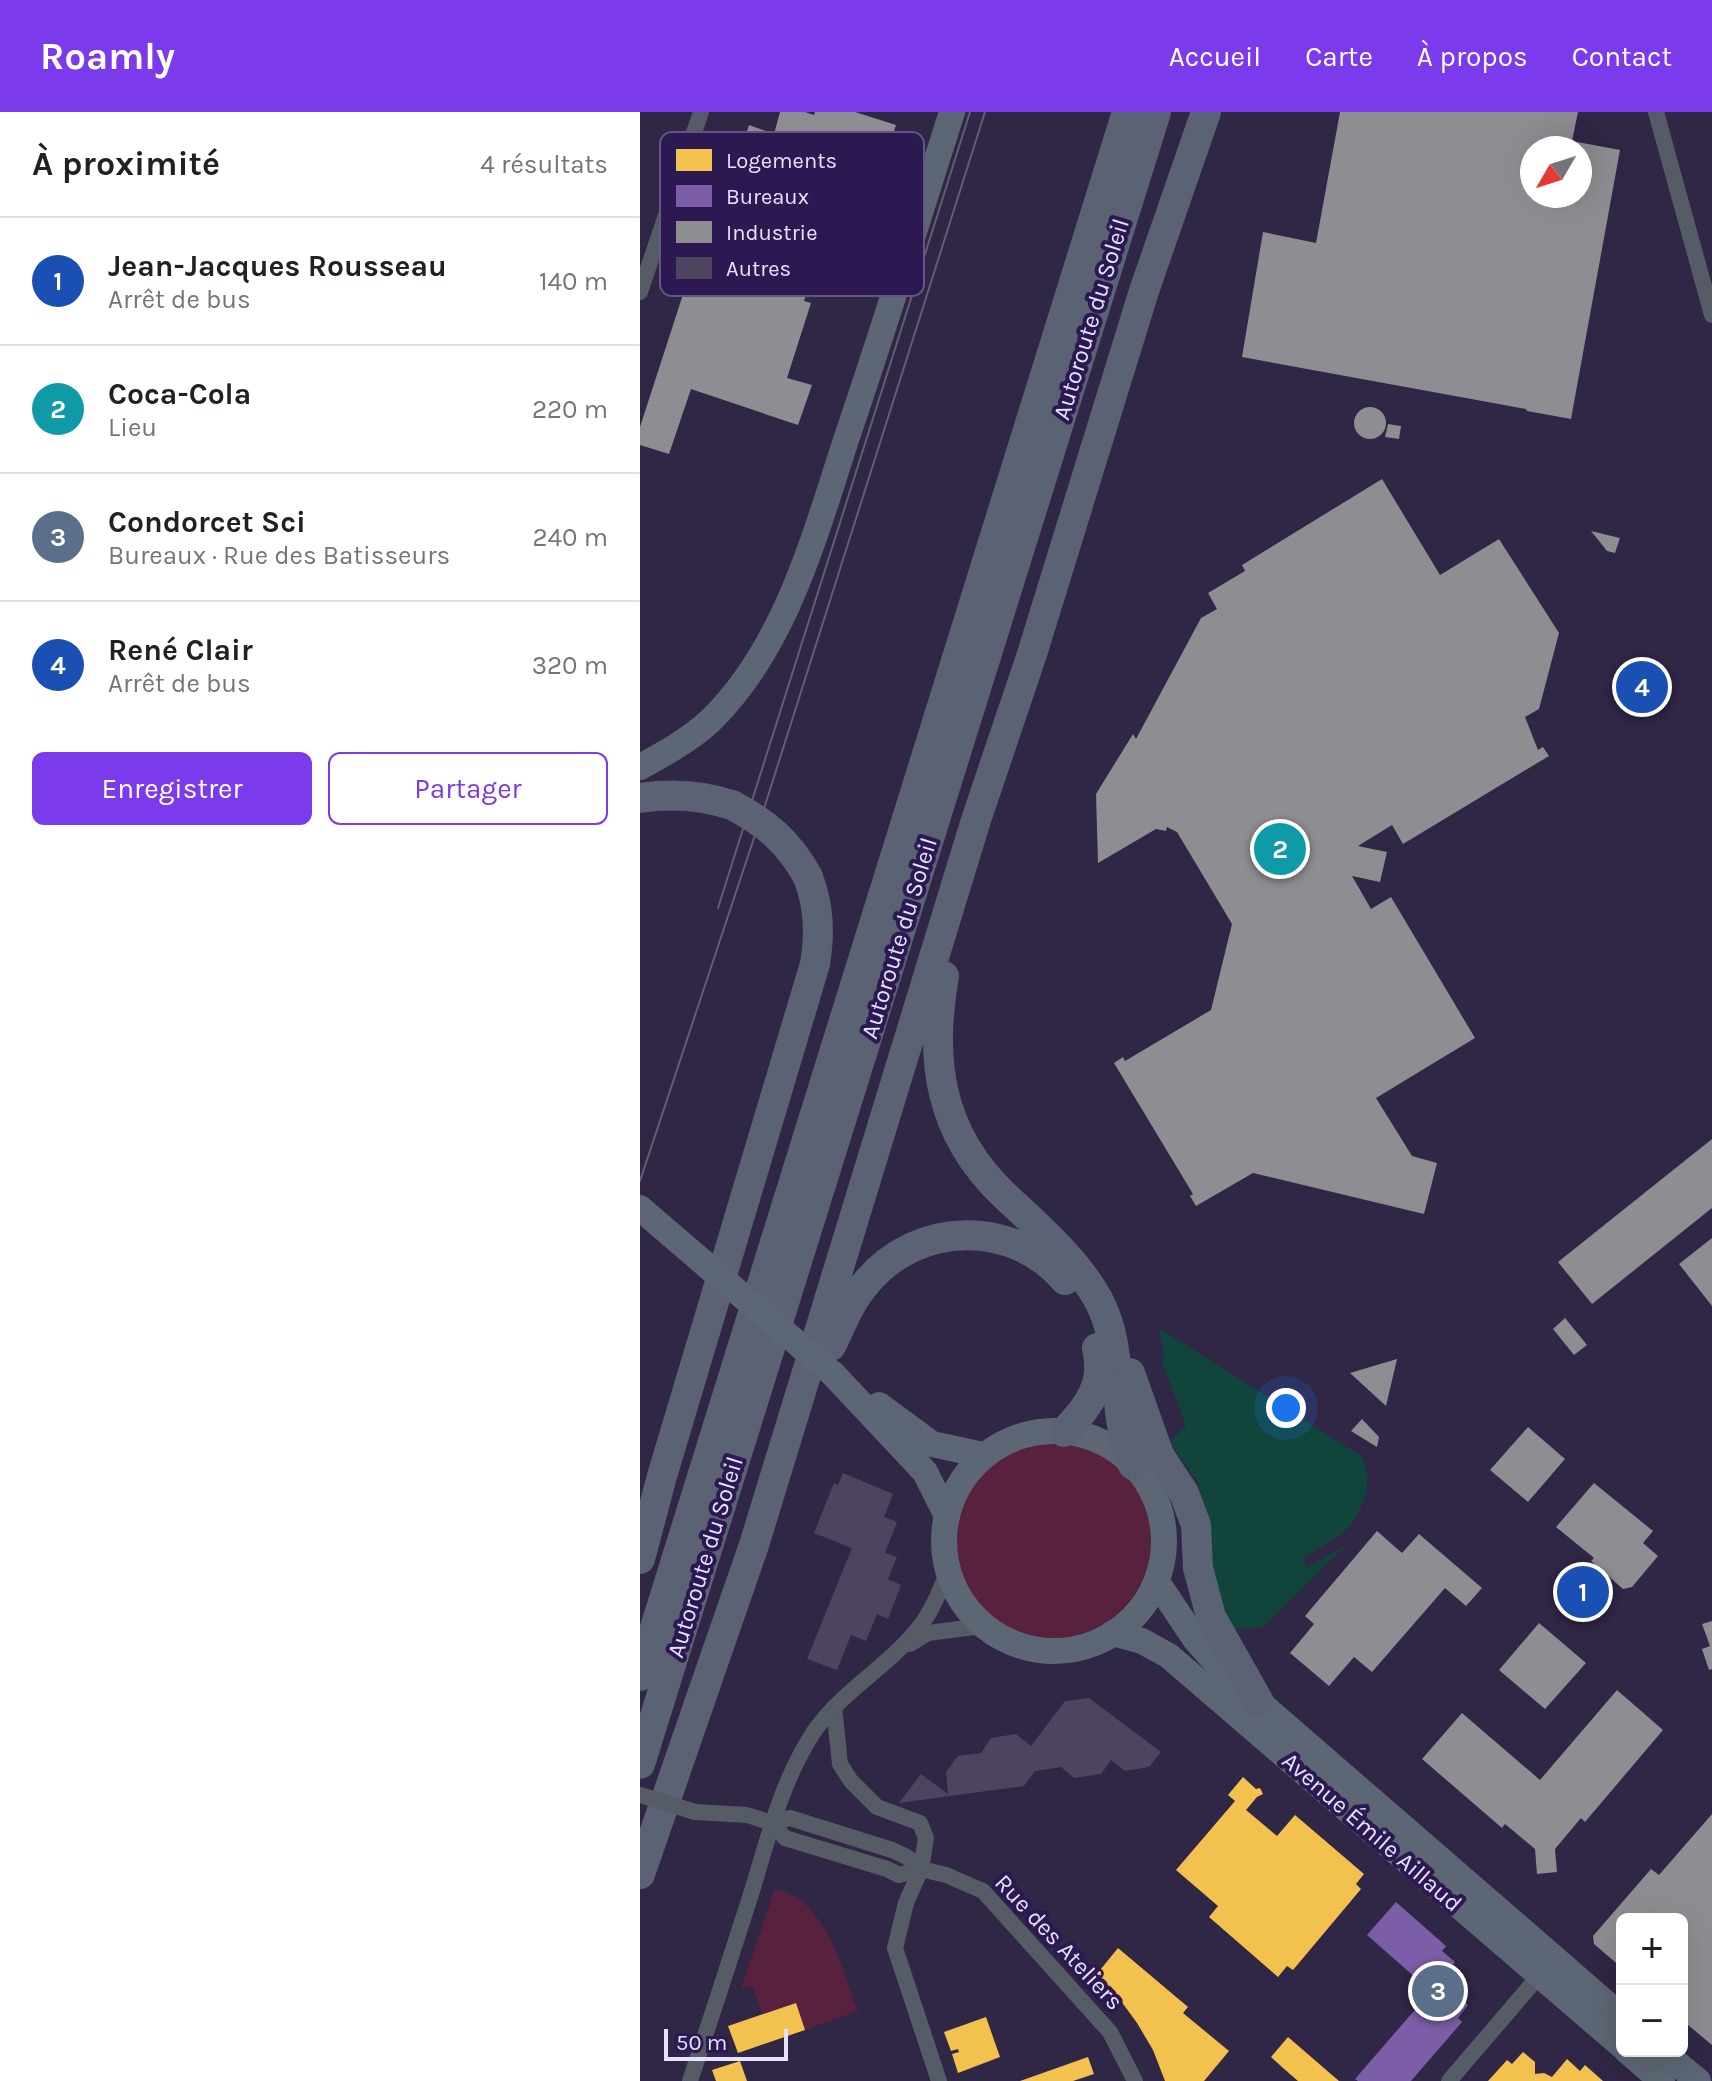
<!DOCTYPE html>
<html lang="fr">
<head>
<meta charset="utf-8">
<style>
	:root { --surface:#fff; --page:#f6f6f6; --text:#202124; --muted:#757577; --line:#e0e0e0; --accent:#7c3aed }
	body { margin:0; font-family:Karla,sans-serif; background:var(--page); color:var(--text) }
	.controls { position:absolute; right:24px; bottom:24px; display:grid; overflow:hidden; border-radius:12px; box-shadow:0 8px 32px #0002 }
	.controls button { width:72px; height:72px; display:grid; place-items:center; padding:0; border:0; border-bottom:2px solid var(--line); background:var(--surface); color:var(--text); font:40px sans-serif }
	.compass { position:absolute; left:880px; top:24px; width:72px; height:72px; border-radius:50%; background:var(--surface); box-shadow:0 8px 32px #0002; rotate:231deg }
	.scale { position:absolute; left:24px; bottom:20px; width:124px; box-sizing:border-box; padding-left:8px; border:4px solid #e6e1fe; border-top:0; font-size:22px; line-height:28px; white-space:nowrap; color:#e6e1fe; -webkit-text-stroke:6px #2c1952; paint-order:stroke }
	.you { position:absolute; left:646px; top:1296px; width:28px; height:28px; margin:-20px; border:6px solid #fff; border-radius:50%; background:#1a73e8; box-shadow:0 0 0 12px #1a73e833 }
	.badge { display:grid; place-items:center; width:52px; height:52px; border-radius:50%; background:var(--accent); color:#fff; font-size:26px; font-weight:700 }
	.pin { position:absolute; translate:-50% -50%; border:4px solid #fff; box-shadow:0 2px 8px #0006 }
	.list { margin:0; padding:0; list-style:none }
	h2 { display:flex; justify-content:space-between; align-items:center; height:104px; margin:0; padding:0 32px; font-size:34px }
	h2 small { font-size:26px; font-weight:400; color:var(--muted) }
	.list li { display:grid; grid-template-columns:52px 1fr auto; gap:24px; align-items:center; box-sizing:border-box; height:128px; padding:0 32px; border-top:2px solid var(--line) }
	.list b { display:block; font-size:30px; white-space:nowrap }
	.list p { margin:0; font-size:26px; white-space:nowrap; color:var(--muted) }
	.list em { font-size:26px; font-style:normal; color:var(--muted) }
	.actions { display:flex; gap:16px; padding:24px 32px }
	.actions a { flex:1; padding:18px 0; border:2px solid var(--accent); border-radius:12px; text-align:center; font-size:28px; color:var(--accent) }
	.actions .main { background:var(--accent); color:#fff }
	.map { position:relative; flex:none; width:1072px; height:1969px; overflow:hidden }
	header { display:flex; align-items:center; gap:48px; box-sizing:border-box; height:112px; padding:0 40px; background:var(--accent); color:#fff }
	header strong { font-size:38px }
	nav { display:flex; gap:44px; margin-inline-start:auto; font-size:28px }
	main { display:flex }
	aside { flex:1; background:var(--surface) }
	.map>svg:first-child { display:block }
	.green { fill:#58213e }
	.water { fill:#11453c }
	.homes { fill:#f2c14e }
	.offices { fill:#7b5ea7 }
	.industry { fill:#8d8d92; fill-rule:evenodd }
	.building { fill:#4d455f }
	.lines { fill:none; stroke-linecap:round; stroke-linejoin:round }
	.minor { stroke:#555c65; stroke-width:16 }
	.primary { stroke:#5d6674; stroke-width:26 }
	.motorway { stroke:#5a6274; stroke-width:30 }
	.tram { stroke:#605f70; stroke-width:2 }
	.minor-bridge { stroke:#555c65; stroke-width:16 }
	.primary-bridge { stroke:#5d6674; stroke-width:26 }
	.motorway-bridge { stroke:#5a6274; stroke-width:30 }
	.labels { text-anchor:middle; stroke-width:8; stroke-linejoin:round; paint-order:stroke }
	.street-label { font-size:24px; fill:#e6e1fe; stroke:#2c1952 }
	.key { fill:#2c1952; stroke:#645586; stroke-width:2 }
	.key-label { font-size:22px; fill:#e6e1fe }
</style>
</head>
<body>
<header>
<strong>Roamly</strong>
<nav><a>Accueil</a><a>Carte</a><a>À propos</a><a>Contact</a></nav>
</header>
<main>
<aside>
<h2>À proximité<small>4 résultats</small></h2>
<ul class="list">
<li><span class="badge" style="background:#1a4fb4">1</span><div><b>Jean-Jacques Rousseau</b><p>Arrêt de bus</p></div><em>140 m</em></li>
<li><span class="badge" style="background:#0f9aa8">2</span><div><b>Coca-Cola</b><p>Lieu</p></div><em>220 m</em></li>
<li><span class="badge" style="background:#5c6f8a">3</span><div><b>Condorcet Sci</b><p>Bureaux · Rue des Batisseurs</p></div><em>240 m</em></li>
<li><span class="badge" style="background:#1a4fb4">4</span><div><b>René Clair</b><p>Arrêt de bus</p></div><em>320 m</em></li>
</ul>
<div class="actions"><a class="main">Enregistrer</a><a>Partager</a></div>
</aside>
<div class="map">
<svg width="1072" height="1969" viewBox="0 0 1072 1969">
	<rect width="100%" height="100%" fill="#302645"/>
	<!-- green -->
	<g class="green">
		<circle cx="412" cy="1427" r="99"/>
		<path d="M135,1777C185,1785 203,1859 218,1899L165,1918L156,1891L122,1902L112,1874L101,1877Z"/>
	</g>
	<!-- water -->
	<path class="water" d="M519,1216L721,1344C737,1368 721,1407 700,1423C688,1432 674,1438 662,1447L667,1455L705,1434L625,1513L619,1516L592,1517L573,1480L565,1395L558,1371L529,1330L546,1314L522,1250L524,1242Z"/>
	<!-- homes -->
	<g class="homes">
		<path d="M603,1665L616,1677L620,1676L623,1682L617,1685L606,1698L637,1724L655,1703L724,1762L716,1772L721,1777L653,1858L647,1854L638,1865L569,1805L578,1794L536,1758L595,1689L588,1683Z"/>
		<path d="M478,1836L548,1895L543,1901L589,1939L564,1969H525L513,1938L497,1911L478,1885L456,1863Z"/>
		<path d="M156,1891L165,1918L98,1941L88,1914Z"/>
		<path d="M346,1905L360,1945L318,1961L312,1942L319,1940L318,1937L311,1939L304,1920Z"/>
		<path d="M648,1925L699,1969H658L643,1956L631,1945Z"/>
		<path d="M883,1940L895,1950V1962L904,1961L912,1965L927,1947L940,1959L945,1953L963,1969H848L867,1948L872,1952Z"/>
		<path d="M448,1945L454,1962L433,1969H380Z"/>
		<path d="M100,1949L107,1969H76L72,1958Z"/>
	</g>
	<!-- offices -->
	<path class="offices" d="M756,1790L806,1834L802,1839L815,1850L800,1868L805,1875V1884L817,1883L828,1893L818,1906L822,1910L771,1969H718L715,1967L779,1893V1886L769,1887L768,1874L777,1873V1867L727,1823Z"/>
	<!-- industry -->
	<g class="industry">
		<path d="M140,0H165L174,3L175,0H215L256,13L251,28L275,36L244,124L191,107L164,189L171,191L147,266L172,273L158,313L51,277L29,342L0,333V315L59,133L64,134L83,75L88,76L109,13L134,22Z"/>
		<path d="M700,0H938L932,29L980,38L931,307L887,299L886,297L602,245L623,120L676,131ZM892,36H940V84H892Z"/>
		<circle cx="730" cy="311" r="16"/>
		<path d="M748,312L761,314L759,327L745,325Z"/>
		<path d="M742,367L800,463L859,427L919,521L899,597L885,605L898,638L903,635L909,644L763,732L752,713L718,734L747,740L740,770L712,764L731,797L751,785L835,926L736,986L772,1044L797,1051L784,1102L613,1061L556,1094L550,1084L553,1082L474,951L483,945L485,949L571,898L592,812L537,720L527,715L526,719L516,717L458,751L456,682L493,622L496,627L561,506L577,497L568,481L605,459L602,453Z"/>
		<path d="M951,419L980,426L975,441L967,439Z"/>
		<path d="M1072,1027V1096L952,1192L918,1150Z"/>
		<path d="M1072,1126V1194L1039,1152Z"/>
		<path d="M925,1206L947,1233L934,1243L913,1217Z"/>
		<path d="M757,1247L746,1294L710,1261Z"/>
		<path d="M722,1307L739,1325L737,1335L711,1319Z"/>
		<path d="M888,1315L925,1347L888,1390L850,1358Z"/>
		<path d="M954,1371L1013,1419L1003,1431L1018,1444L992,1475L983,1477L951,1449L954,1446L916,1415Z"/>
		<path d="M737,1419L762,1441L779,1422L842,1476L826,1494L805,1476L732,1560L714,1545L689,1574L650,1541L674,1512L665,1504Z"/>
		<path d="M1072,1509V1557L1069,1558L1062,1537L1070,1534L1062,1512Z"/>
		<path d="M899,1511L946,1551L905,1597L859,1558Z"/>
		<path d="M977,1578L1023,1618L945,1710L941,1706L915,1737L917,1760L897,1762L895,1737L865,1712L862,1716L782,1647L822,1601L900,1668Z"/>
		<path d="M1072,1702V1933L1042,1908V1807H982V1856L954,1832L953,1824L1011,1757L1019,1763Z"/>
	</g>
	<!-- building -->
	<g class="building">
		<path d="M203,1361L253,1382L244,1405L257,1410L245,1441L257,1445L248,1467L261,1473L248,1507L237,1502L226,1529L211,1523L197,1558L167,1547L212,1436L174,1421L194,1371L198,1373Z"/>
		<path d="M449,1586L521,1640L509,1655L485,1659L471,1648L461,1662L434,1666L421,1655L395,1659L384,1674L259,1691L281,1662L308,1682L306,1660L318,1644L341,1641L351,1626L376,1622L391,1634L425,1589Z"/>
	</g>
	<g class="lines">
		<!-- minor -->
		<g class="minor">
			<path d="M1016,0L1072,203"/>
			<path d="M0,180L61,0"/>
			<path d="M270,1532L288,1521L342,1514"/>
			<path d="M194,1595L200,1652L211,1669L237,1695L280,1711L286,1726L281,1757L266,1791L255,1836L299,1969"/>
			<path d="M55,1700L107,1703L132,1711L145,1726L247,1757L259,1763L281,1757"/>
			<path d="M132,1711L150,1706L252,1738L267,1745L281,1757L306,1763L343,1779L470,1920L495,1969"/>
			<path d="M50,1969C71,1906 92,1842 112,1779C129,1723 141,1671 173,1621C204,1575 258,1550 287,1504C296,1490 301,1475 308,1460"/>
			<path d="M809,1969L899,1864"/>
		</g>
		<!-- primary -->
		<g class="primary">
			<path d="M0,655C24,642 51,627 71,608C148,532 176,418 209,319C245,213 278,107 312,0"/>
			<path d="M193,1262L285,1360L307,1404"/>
			<path d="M239,1293L292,1332L343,1343"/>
			<circle cx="414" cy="1429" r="110"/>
			<path d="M517,1470L555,1527L584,1560L982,1905"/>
			<path d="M473,1521L502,1529L529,1544L982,1934"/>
			<path d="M987,1939L1022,1969"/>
			<path d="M1022,1939L1058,1969"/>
		</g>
		<!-- motorway -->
		<g class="motorway">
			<path d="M0,686C32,681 61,683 92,693"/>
			<path d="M304,864C289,948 299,1021 364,1083C398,1115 435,1146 458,1187C477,1222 476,1261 480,1300C482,1318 487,1336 493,1353"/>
			<path d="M191,1234C202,1212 210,1189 227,1170C278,1109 373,1107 425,1168"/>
			<path d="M490,1261L519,1343L544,1381L556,1413L558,1456L571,1505L619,1590"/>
			<path d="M424,1320C448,1296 466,1272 457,1236"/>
			<path d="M0,1447L22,1364L175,852C180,821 179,794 168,765"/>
			<path d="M0,1564L487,0"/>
			<path d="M0,1652L516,0"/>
			<path d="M0,1762L114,1433L336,708L392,542L504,179L566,0"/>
		</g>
		<!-- tram -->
		<g class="tram">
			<path d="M78,796L330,0"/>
			<path d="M0,1069L127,687L345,0"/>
		</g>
		<!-- minor-bridge -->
		<path class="minor-bridge" d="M0,1683L55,1700"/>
		<!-- primary-bridge -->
		<path class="primary-bridge" d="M0,1096L193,1262"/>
		<!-- motorway-bridge -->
		<path class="motorway-bridge" d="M92,693C126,711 149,730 168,765"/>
	</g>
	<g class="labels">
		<!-- street labels -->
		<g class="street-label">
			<text transform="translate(451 207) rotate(-73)" y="8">Autoroute du Soleil</text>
			<text transform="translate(259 826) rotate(-73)" y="8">Autoroute du Soleil</text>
			<text transform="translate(65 1445) rotate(-73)" y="8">Autoroute du Soleil</text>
			<text transform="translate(732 1720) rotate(41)" y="8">Avenue Émile Aillaud</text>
			<text transform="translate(419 1830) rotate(47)" y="8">Rue des Ateliers</text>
		</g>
	</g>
	<!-- legend -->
	<rect x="20" y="20" width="264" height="164" rx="12" class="key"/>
	<rect x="36" y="37" width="36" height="22" fill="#f2c14e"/>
	<rect x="36" y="73" width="36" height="22" fill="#7b5ea7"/>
	<rect x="36" y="109" width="36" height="22" fill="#8d8d92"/>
	<rect x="36" y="145" width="36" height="22" fill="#4d455f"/>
	<g class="key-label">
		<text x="86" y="56">Logements</text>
		<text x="86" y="92">Bureaux</text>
		<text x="86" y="128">Industrie</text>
		<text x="86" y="164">Autres</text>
	</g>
</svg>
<div class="controls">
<button>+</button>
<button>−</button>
</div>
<svg class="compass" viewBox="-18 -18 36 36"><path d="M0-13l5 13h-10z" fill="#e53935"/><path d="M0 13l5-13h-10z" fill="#757577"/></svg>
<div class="scale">50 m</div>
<div class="you"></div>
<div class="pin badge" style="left:943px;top:1480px;background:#1a4fb4">1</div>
<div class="pin badge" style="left:640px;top:737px;background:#0f9aa8">2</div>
<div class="pin badge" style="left:798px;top:1879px;background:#5c6f8a">3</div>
<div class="pin badge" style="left:1002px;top:575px;background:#1a4fb4">4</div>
</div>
</main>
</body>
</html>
